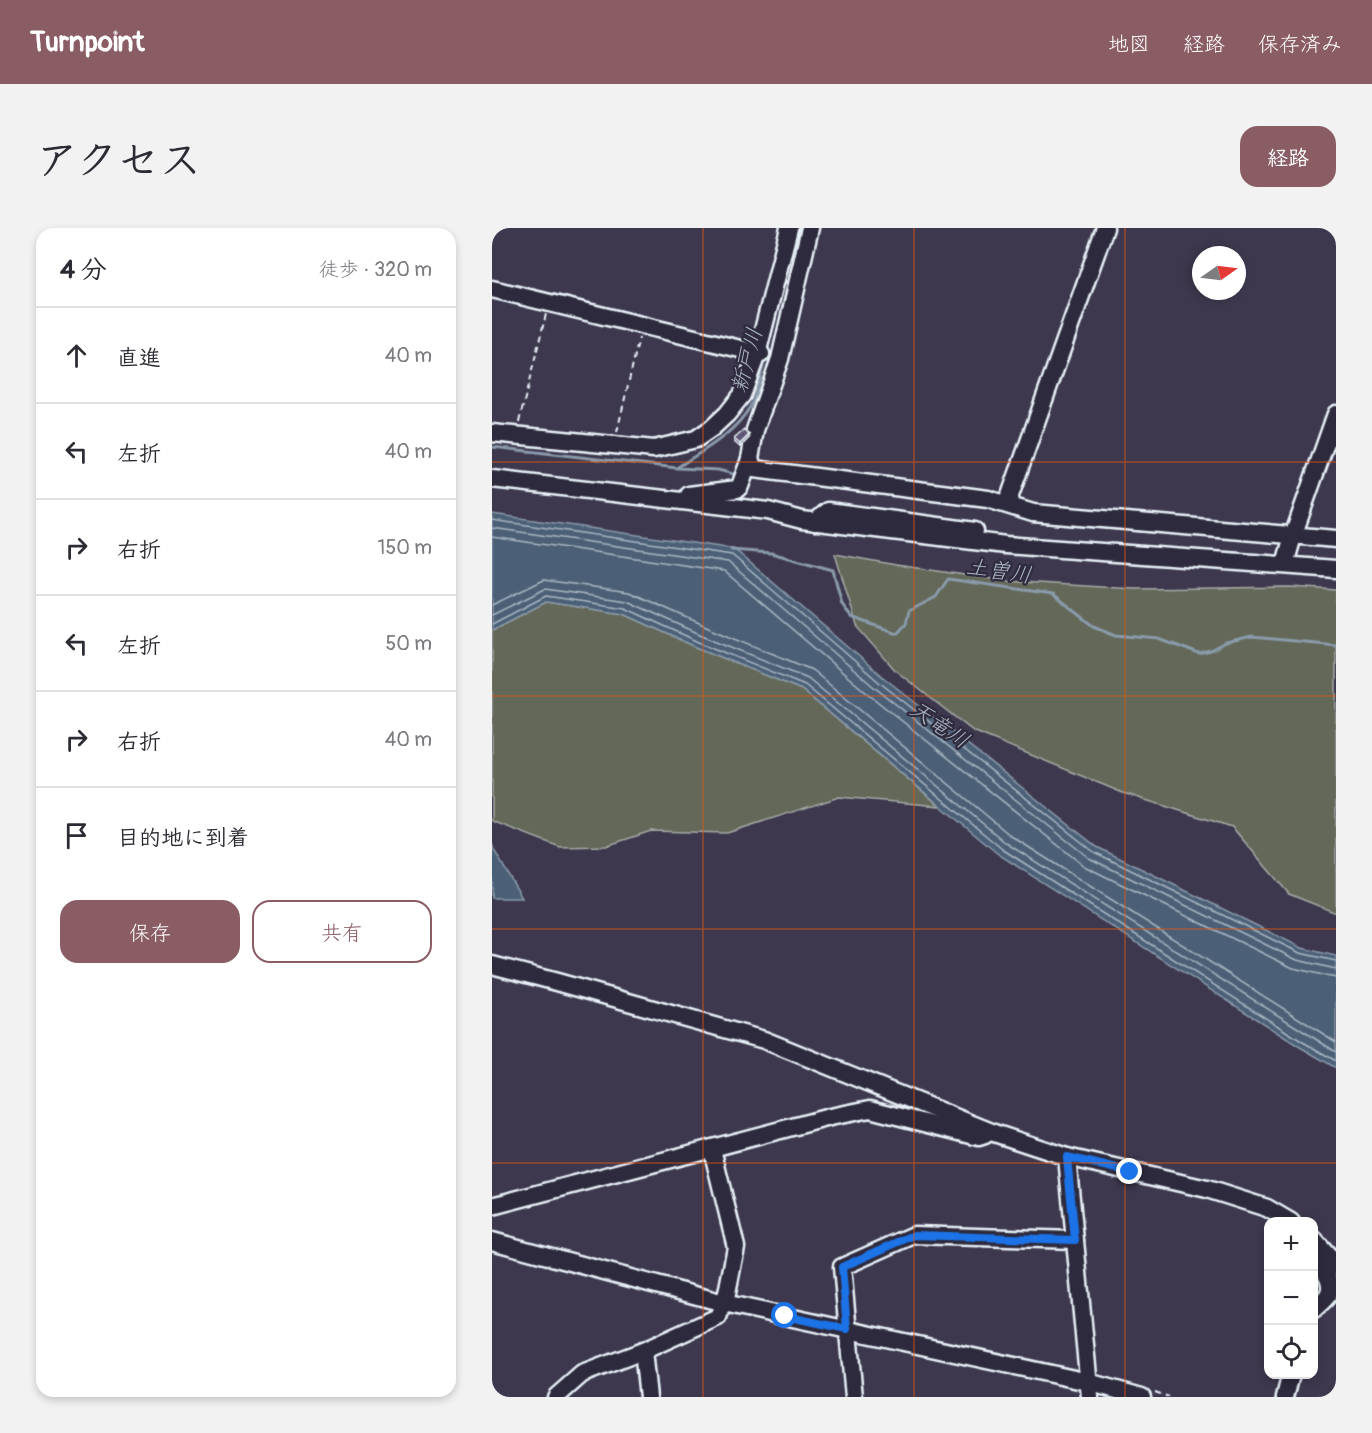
<!DOCTYPE html>
<html lang="ja">
<head>
<meta charset="utf-8">
<style>
	:root { --surface:#fff; --page:#f2f2f3; --text:#2b2b33; --muted:#7c7c81; --line:#e1e1e2; --accent:#8a5d65 }
	body { margin:0; font-family:Pangolin,"Klee One",sans-serif; background:var(--page); color:var(--text) }
	.controls { position:absolute; right:18px; bottom:18px; display:grid; overflow:hidden; border-radius:12px; box-shadow:0 3px 9px #0003 }
	.controls button { width:54px; height:54px; display:grid; place-items:center; padding:0; border:0; border-bottom:2px solid var(--line); background:var(--surface); color:var(--text); font:30px sans-serif }
	.compass { position:absolute; left:700px; top:18px; width:54px; height:54px; border-radius:50%; background:var(--surface); box-shadow:0 3px 9px #0003; rotate:76deg }
	.stop { position:absolute; width:18px; height:18px; margin:-14px; border:4px solid #1a73e8; border-radius:50%; background:#fff }
	.stop.end { background:#1a73e8; border-color:#fff; box-shadow:0 2px 6px #0008 }
	.list { margin:0; padding:0; list-style:none }
	h2 { display:flex; justify-content:space-between; align-items:center; height:78px; margin:0; padding:0 24px; font-size:26px }
	h2 small { font-size:20px; font-weight:400; color:var(--muted) }
	.list li { display:grid; grid-template-columns:39px 1fr auto; gap:18px; align-items:center; box-sizing:border-box; height:96px; padding:0 24px; border-top:2px solid var(--line) }
	.list b { display:block; font-size:22px; white-space:nowrap }
	.list em { font-size:20px; font-style:normal; color:var(--muted) }
	.actions { display:flex; gap:12px; padding:18px 24px }
	.actions a { flex:1; padding:14px 0; border:2px solid var(--accent); border-radius:18px; text-align:center; font-size:21px; color:var(--accent) }
	.actions .main { background:var(--accent); color:#fff }
	.icon { flex:none; width:33px; height:33px; fill:none; stroke:currentColor; stroke-width:2; stroke-linecap:round; stroke-linejoin:round }
	.map { position:relative; flex:none; width:844px; height:1169px; overflow:hidden; border-radius:18px }
	header { display:flex; align-items:center; gap:36px; box-sizing:border-box; height:84px; padding:0 30px; background:var(--accent); color:#fff }
	header strong { font-size:28px }
	nav { display:flex; gap:33px; margin-inline-start:auto; font-size:21px }
	.intro { display:flex; align-items:center; justify-content:space-between; box-sizing:border-box; height:144px; padding:0 36px }
	h1 { margin:0; font-size:42px }
	.button { padding:15px 27px; border-radius:18px; background:var(--accent); color:#fff; font-size:21px; font-weight:700 }
	main { display:flex; gap:36px; padding:0 36px }
	aside { flex:1; background:var(--surface); border-radius:18px; box-shadow:0 3px 9px #0003 }
	.map>svg:first-child { display:block }
	.green { fill:#636759; stroke:#a6aca8; stroke-width:1.5 }
	.water { fill:#4c6177; stroke:#8a9bab; stroke-width:1.5 }
	.lines { fill:none; stroke-linecap:round; stroke-linejoin:round }
	.shore { stroke:#aab7c4; stroke-width:1.5 }
	.stream { stroke:#8a9bab; stroke-width:3 }
	.minor-casing { stroke:#e8f1f8; stroke-width:21 }
	.path { stroke:#e8f1f8; stroke-width:2; stroke-dasharray:6 4.5; stroke-linecap:butt }
	.minor { stroke:#2f2a3d; stroke-width:16 }
	.wall { fill:#534b65; stroke:#e8f1f8; stroke-width:1.5 }
	.shaded-wall { fill:#433d52; stroke:#e8f1f8; stroke-width:1.5 }
	.building { fill:#605775; stroke:#e8f1f8; stroke-width:1.5 }
	.route { stroke:#1a73e8; stroke-width:8 }
	.grid { fill:none; stroke:#e8590c; stroke-width:1.5; stroke-opacity:0.55 }
	.labels { text-anchor:middle; stroke-width:4.5; stroke-linejoin:round; paint-order:stroke }
	.water-label { font-size:22px; font-style:italic; fill:#aab7c4; stroke:#2f2a3d }
</style>
</head>
<body>
<header>
<strong>Turnpoint</strong>
<nav><a>地図</a><a>経路</a><a>保存済み</a></nav>
</header>
<div class="intro"><h1>アクセス</h1><a class="button">経路</a></div>
<main>
<aside>
<h2>4 分<small>徒歩 · 320 m</small></h2>
<ul class="list">
<li><svg class="icon" aria-label="ahead" viewBox="0 0 24 24"><path d="M12 20V5M6 11l6-6 6 6"/></svg><div><b>直進</b></div><em>40 m</em></li>
<li><svg class="icon" aria-label="left" viewBox="0 0 24 24"><path d="M17 20v-9H6M10 6l-5 5 5 5"/></svg><div><b>左折</b></div><em>40 m</em></li>
<li><svg class="icon" aria-label="right" viewBox="0 0 24 24"><path d="M7 20v-9h11M14 6l5 5-5 5"/></svg><div><b>右折</b></div><em>150 m</em></li>
<li><svg class="icon" aria-label="left" viewBox="0 0 24 24"><path d="M17 20v-9H6M10 6l-5 5 5 5"/></svg><div><b>左折</b></div><em>50 m</em></li>
<li><svg class="icon" aria-label="right" viewBox="0 0 24 24"><path d="M7 20v-9h11M14 6l5 5-5 5"/></svg><div><b>右折</b></div><em>40 m</em></li>
<li><svg class="icon" aria-label="arrive" viewBox="0 0 24 24"><path d="M6 21V4h12l-3 4 3 4H6"/></svg><div><b>目的地に到着</b></div></li>
</ul>
<div class="actions"><a class="main">保存</a><a>共有</a></div>
</aside>
<div class="map">
<svg width="844" height="1169" viewBox="0 0 844 1169">
	<rect width="100%" height="100%" fill="#3e384e"/>
	<filter id="ink" filterUnits="userSpaceOnUse"><feTurbulence type="fractalNoise" baseFrequency=".0167" numOctaves="2"/><feDisplacementMap in="SourceGraphic" scale="12" xChannelSelector="R" yChannelSelector="G"/><feConvolveMatrix kernelMatrix="1 2 1 2 8 2 1 2 1" color-interpolation-filters="sRGB"/></filter>
	<g filter="url(#ink)">
		<!-- green -->
		<g class="green">
			<path d="M343,326L404,337L514,353L642,361L798,359L844,362V685L797,666L740,599L631,565L481,503L404,443L365,398Z"/>
			<path d="M54,374L132,386L204,419L310,462L448,578L347,569L235,605L159,603L114,618L68,619L0,593V402Z"/>
		</g>
		<!-- water -->
		<g class="water">
			<path d="M0,286L242,321L391,449L605,619L810,720L844,728V840L808,819L506,626L310,462L204,419L132,386L54,374L0,402Z"/>
			<path d="M0,615L2,622L30,670H0Z"/>
		</g>
		<g class="lines">
			<!-- shore -->
			<g class="shore">
				<path d="M0,292L240,327L387,454L602,624L808,725L844,733"/>
				<path d="M0,300L236,334L382,459L597,630L805,732L844,741"/>
				<path d="M0,309L232,343L376,466L592,638L801,740L844,750"/>
				<path d="M0,377L52,352L137,364L214,398L320,442L519,608L844,814"/>
				<path d="M0,387L53,361L135,373L210,407L316,450L514,615L844,824"/>
				<path d="M0,396L54,368L133,380L207,414L313,457L510,621L811,814L844,833"/>
			</g>
			<!-- stream -->
			<g class="stream">
				<path d="M275,123L306,0"/>
				<path d="M0,219L185,240L226,242L245,247"/>
				<path d="M186,239C212,222 242,206 258,179C266,164 269,146 273,130"/>
				<path d="M258,249L497,280L541,294L687,306"/>
				<path d="M763,312L792,315"/>
				<path d="M804,316L844,320"/>
				<path d="M239,322L279,325L341,342L350,376L359,389L405,405L414,395L417,383L444,369L456,351L561,366L602,398L624,407L667,411L707,426L719,423L734,415L760,409L844,417"/>
			</g>
			<defs>
				<g id="minor">
					<path d="M0,61L269,126"/>
					<path d="M0,205L162,221L204,211L220,200L235,186L250,167L265,126L297,0"/>
					<path d="M258,231L262,241L496,271L541,285L844,311"/>
					<path d="M0,251L276,283L310,292L514,317L844,341"/>
					<path d="M197,267L245,261L248,258L258,231L263,202L288,131L318,0"/>
					<path d="M515,276L613,0"/>
					<path d="M323,294L336,283L483,303"/>
					<path d="M793,336L801,308L844,186"/>
					<path d="M0,737L65,754L272,812L502,905L575,929L715,961L775,980L799,994"/>
					<path d="M575,929L598,1169"/>
					<path d="M0,978L338,889L378,881L487,909L493,907"/>
					<path d="M822,1012L844,1037"/>
					<path d="M0,1013L232,1075L596,1154L650,1169"/>
					<path d="M822,1026C828,1037 844,1053 836,1067C833,1072 826,1077 822,1081"/>
					<path d="M151,1123L156,1169"/>
					<path d="M64,1169L90,1146L151,1123L226,1089L235,1065L244,1019L220,921"/>
					<path d="M362,1169L350,1039L422,1007L583,1012"/>
					<path d="M793,1169L799,1146"/>
				</g>
			</defs>
			<!-- minor casing -->
			<use href="#minor" class="minor-casing"/>
			<!-- path -->
			<g class="path">
				<path d="M27,194L54,86"/>
				<path d="M125,204L147,110"/>
				<path d="M663,1164L677,1169"/>
			</g>
			<!-- minor -->
			<use href="#minor" class="minor"/>
		</g>
		<!-- wall -->
		<path class="wall" d="M257,210L248,219L242,214V211Z"/>
		<!-- shaded-wall -->
		<path class="shaded-wall" d="M257,207V210L248,219V216Z"/>
		<!-- building -->
		<path class="building" d="M252,202L257,207L248,216L242,211Z"/>
	</g>
	<g class="lines" filter="url(#ink)">
		<!-- route -->
		<path class="route" d="M293,1088L355,1101L350,1039L422,1007L583,1012L575,929L638,944"/>
	</g>
	<!-- grid -->
	<path class="grid" d="M211,0V1169M422,0V1169M633,0V1169M0,234H844M0,468H844M0,701H844M0,935H844"/>
	<g class="labels">
		<!-- water labels -->
		<g class="water-label">
			<text transform="translate(254 132) rotate(-75)" y="8">新戸川</text>
			<text transform="translate(507 342) rotate(8)" y="8">土曽川</text>
			<text transform="translate(448 496) rotate(34)" y="8">天竜川</text>
		</g>
	</g>
</svg>
<div class="controls">
<button>+</button>
<button>−</button>
<button><svg class="icon" aria-label="locate" viewBox="0 0 24 24"><circle cx="12" cy="12" r="6"/><path d="M12 2v4M12 18v4M2 12h4M18 12h4"/></svg></button>
</div>
<svg class="compass" viewBox="-18 -18 36 36"><path d="M0-13l5 13h-10z" fill="#e53935"/><path d="M0 13l5-13h-10z" fill="#7c7c81"/></svg>
<div class="stop" style="left:293px;top:1088px"></div>
<div class="stop end" style="left:638px;top:944px"></div>
</div>
</main>
</body>
</html>
